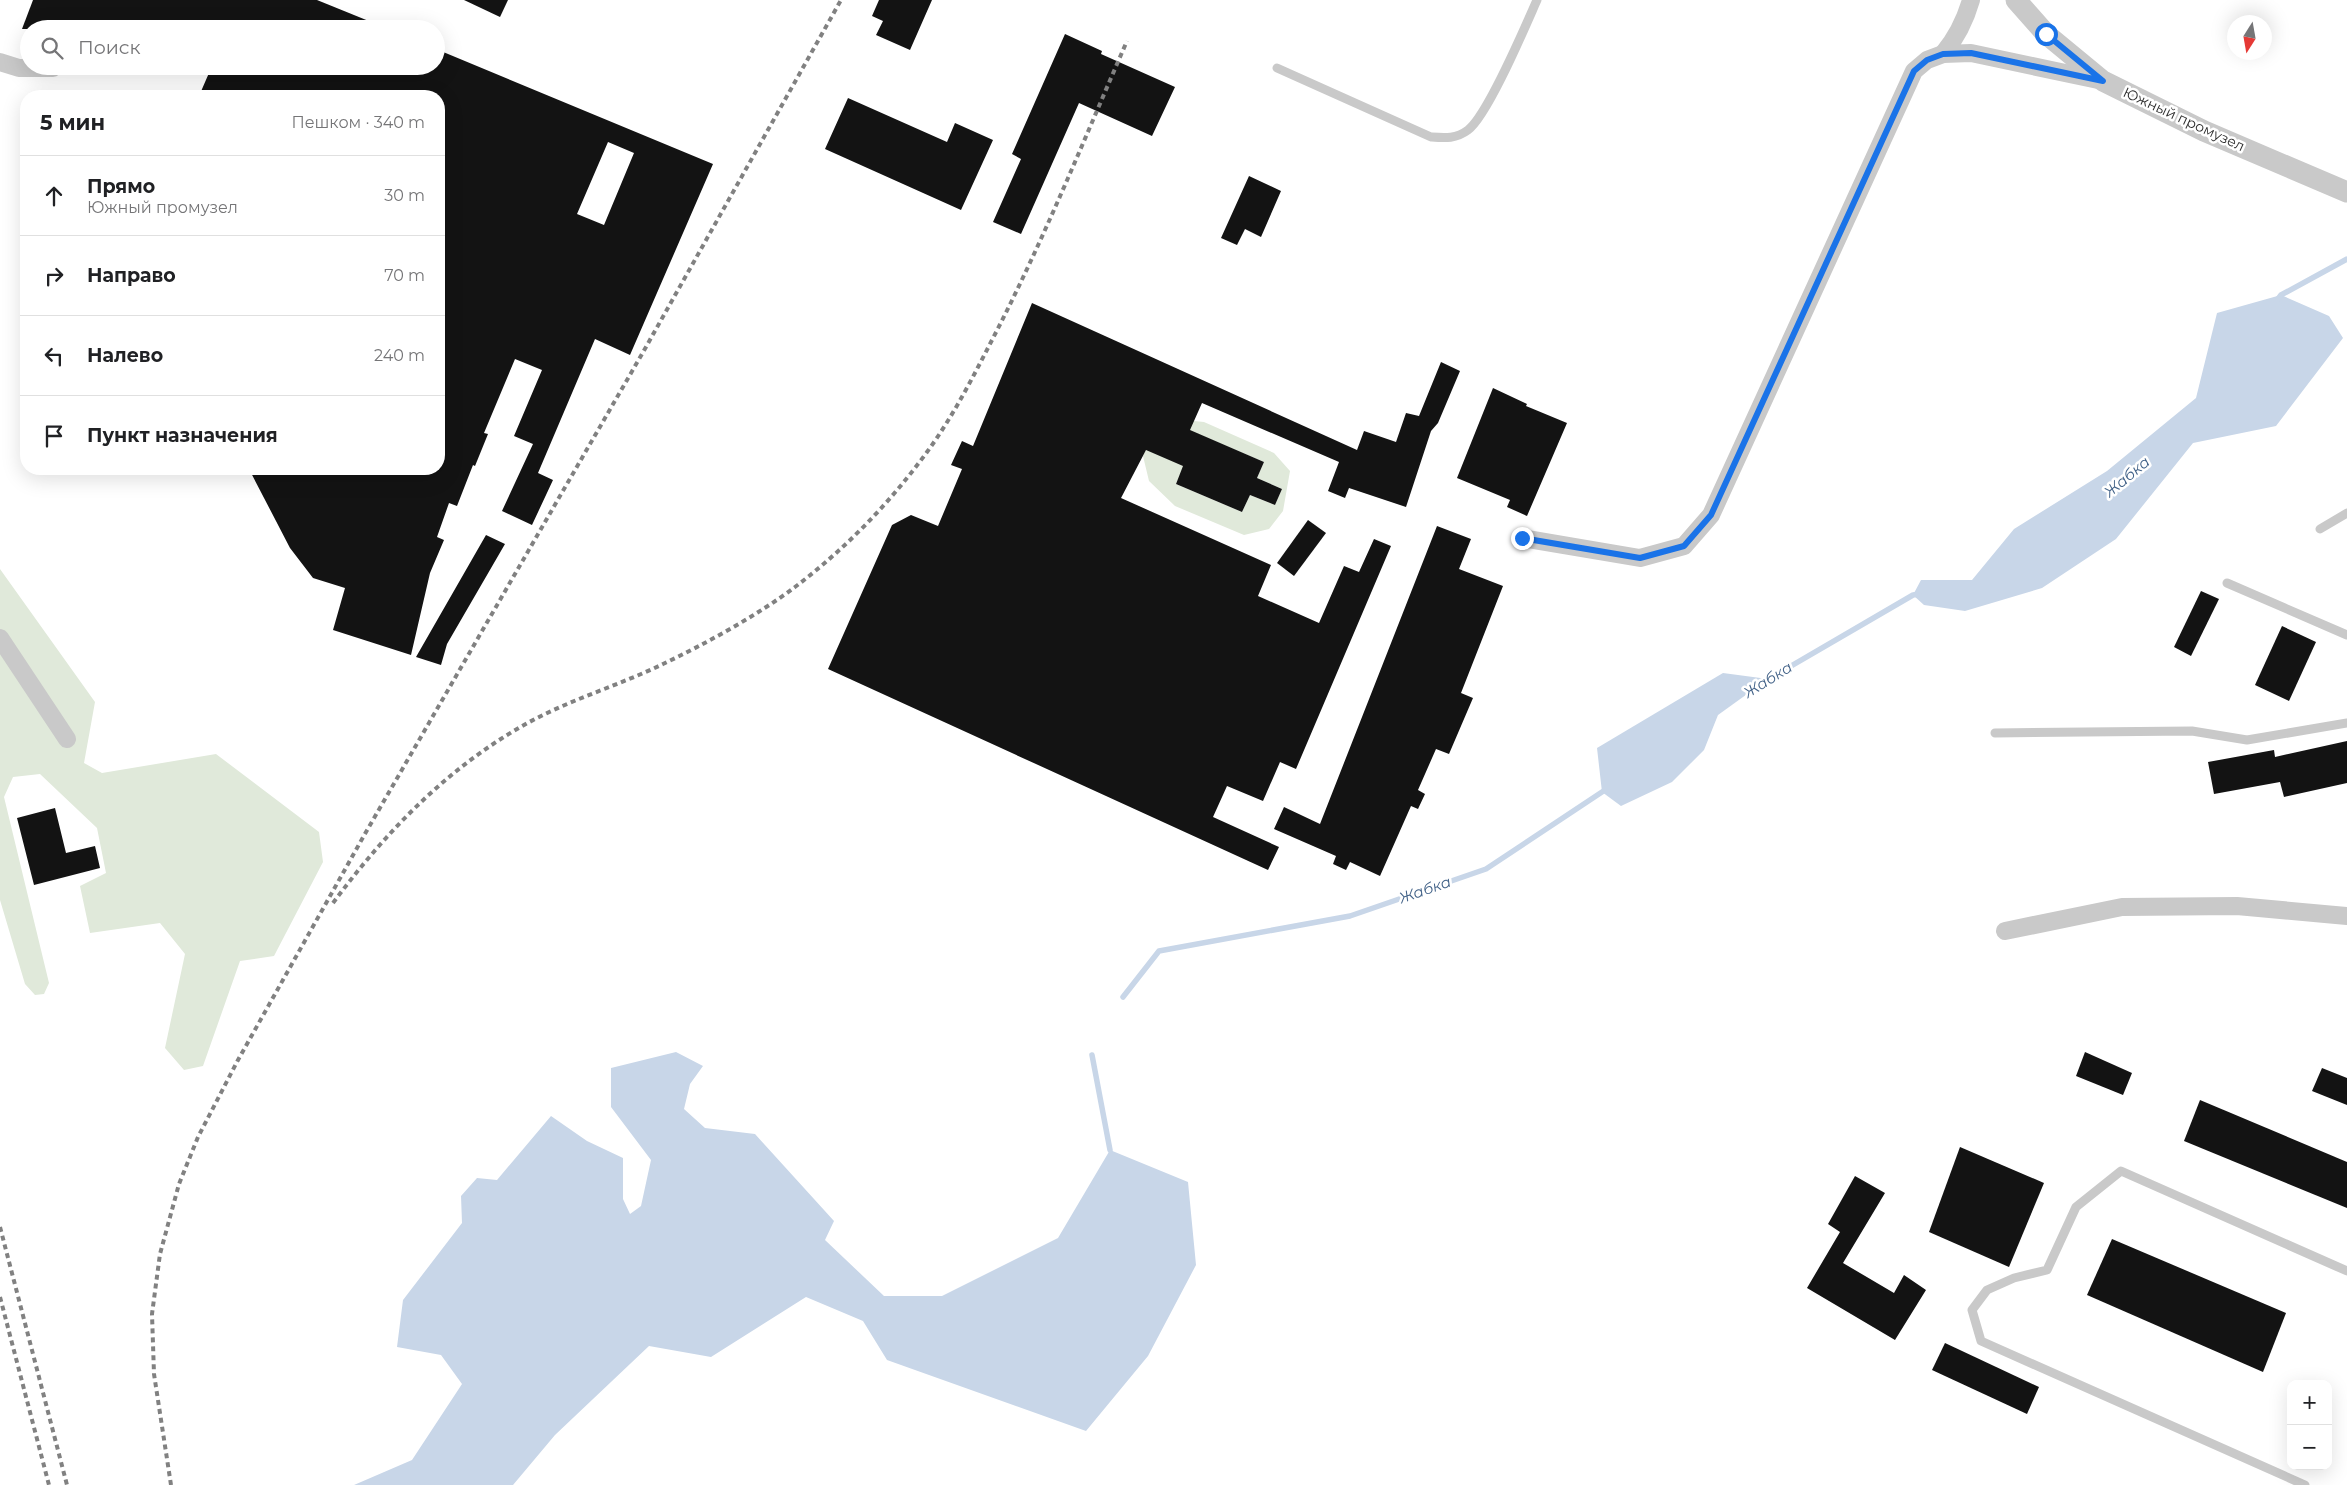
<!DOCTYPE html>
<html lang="ru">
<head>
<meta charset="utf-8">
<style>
	:root { --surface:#fff; --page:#f6f6f6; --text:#202124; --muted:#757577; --line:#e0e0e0 }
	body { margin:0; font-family:Montserrat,sans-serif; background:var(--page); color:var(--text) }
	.controls { position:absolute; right:15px; bottom:15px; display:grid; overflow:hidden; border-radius:10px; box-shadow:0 5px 20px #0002 }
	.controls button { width:45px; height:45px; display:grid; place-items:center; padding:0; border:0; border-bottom:1px solid var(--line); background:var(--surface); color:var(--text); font:25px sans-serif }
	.compass { position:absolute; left:2227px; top:15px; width:45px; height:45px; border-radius:50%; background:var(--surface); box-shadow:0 5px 20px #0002; rotate:191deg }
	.stop { position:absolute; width:15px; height:15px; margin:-11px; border:4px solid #1a73e8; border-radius:50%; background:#fff }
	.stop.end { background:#1a73e8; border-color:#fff; box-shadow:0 1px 5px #0008 }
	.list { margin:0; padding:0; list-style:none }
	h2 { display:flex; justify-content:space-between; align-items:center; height:65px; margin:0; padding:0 20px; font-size:21px }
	h2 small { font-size:16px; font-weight:400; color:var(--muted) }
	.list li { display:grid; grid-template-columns:32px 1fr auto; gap:15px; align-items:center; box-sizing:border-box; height:80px; padding:0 20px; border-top:1px solid var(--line) }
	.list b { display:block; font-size:19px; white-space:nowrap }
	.list p { margin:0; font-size:16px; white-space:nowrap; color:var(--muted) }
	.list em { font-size:16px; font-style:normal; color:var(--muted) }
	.icon { flex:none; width:28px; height:28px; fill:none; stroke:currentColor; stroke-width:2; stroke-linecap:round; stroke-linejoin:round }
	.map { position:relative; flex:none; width:2347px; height:1485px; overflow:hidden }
	.search { position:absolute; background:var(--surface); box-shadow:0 5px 20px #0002; left:20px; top:20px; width:425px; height:55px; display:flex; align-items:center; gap:12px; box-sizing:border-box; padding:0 18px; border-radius:28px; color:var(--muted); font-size:19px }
	.panel { position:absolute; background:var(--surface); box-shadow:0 5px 20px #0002; left:20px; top:90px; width:425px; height:385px; border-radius:20px }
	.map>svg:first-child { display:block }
	.green { fill:#e0e9da; fill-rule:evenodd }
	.water { fill:#c8d6e8 }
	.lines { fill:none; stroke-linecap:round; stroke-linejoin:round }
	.stream { stroke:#c8d6e8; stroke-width:5.5 }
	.building { fill:#131313; fill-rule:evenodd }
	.service { stroke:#c9c9c9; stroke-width:9 }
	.minor { stroke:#c9c9c9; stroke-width:18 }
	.tertiary { stroke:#c9c9c9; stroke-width:21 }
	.rail { stroke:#818181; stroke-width:4; stroke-dasharray:5 4; stroke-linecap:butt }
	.route { stroke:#1a73e8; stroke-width:6 }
	.labels { text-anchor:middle; stroke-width:5; stroke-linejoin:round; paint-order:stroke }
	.street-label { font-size:14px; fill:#2c2c2c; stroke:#fff }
	.water-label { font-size:15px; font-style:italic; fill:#416187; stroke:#fff }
</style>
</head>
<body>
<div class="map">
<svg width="2347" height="1485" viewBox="0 0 2347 1485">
	<rect width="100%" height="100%" fill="#fff"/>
	<!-- green -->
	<g class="green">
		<path d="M1194,421L1204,422L1274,453L1290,471L1283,511L1269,529L1244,535L1175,506L1149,481L1143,456L1157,426ZM1198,434L1264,462L1257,478L1282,489L1275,505L1250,495L1242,512L1176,484Z"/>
		<path d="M0,569L95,702L84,763L102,773L216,754L319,832L323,862L274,956L240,961L203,1066L184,1070L165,1048L185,954L160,923L90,933L80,886L106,873L97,828L40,774L13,777L4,797L49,983L44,994L35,995L25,984L0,900Z"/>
	</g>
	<!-- water -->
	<g class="water">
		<path d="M2281,295L2329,316L2343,338L2276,426L2193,443L2116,539L2042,588L1965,611L1924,605L1913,595L1921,580H1972L2014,529L2107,471L2196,398L2217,313Z"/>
		<path d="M1723,673L1768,679L1718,715L1704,750L1672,782L1621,806L1602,792L1597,748Z"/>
		<path d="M676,1052L703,1066L690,1084L684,1109L705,1128L755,1134L834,1221L825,1240L884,1296H942L1058,1238L1110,1150L1188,1182L1196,1265L1148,1356L1086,1431L887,1360L863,1321L806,1297L711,1357L649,1346L555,1435L513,1485H354L412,1460L462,1384L441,1355L397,1347L403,1300L462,1223L461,1196L477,1178L497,1180L551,1116L587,1141L623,1158V1199L630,1214L641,1206L651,1160L611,1107V1068Z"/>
	</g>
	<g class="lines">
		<!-- stream -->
		<g class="stream">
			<path d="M2278,299L2281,295L2347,259"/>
			<path d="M1762,683L1913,595L1919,594"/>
			<path d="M1123,997L1159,951L1350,916L1486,869L1608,788"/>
			<path d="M1092,1055L1110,1150"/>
		</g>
	</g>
	<!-- building -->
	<g class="building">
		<path d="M33,0H317L386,28L22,29Z"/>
		<path d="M464,0H508L500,17Z"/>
		<path d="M879,0H932L910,50L876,35L883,21L872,16Z"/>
		<path d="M1065,34L1102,51L1101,54L1175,87L1152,136L1079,103L1021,234L993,222L1021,159L1012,154Z"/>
		<path d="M436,49L713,164L630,355L595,339L538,473L553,480L532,525L502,511L533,444L514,436L542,370L515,359L484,433L488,434L475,466L473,465L457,506L449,503L437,537L444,540L430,573L411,655L333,630L345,588L313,578L290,548L249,469H439V96H199L212,66H436ZM608,142L634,153L604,225L577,214Z"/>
		<path d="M848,98L947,142L955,123L993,140L961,210L825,149Z"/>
		<path d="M1249,176L1281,191L1261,237L1245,229L1237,245L1221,238Z"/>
		<path d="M1032,303L1357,450L1364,431L1396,442L1406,413L1419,416L1441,362L1460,371L1438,423L1431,431L1406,507L1349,488L1345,498L1328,491L1339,462L1202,403L1190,430L1264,462L1257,478L1282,489L1275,505L1250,495L1242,512L1176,484L1183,466L1146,450L1121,498L1271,565L1258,596L1319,623L1344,566L1359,572L1374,539L1391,546L1296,769L1280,762L1263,801L1227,786L1213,817L1279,847L1268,870L828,669L892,525L911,515L938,526L962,469L951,465L962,441L973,446Z"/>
		<path d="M1493,388L1527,404L1526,406L1567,423L1527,516L1507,507L1510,500L1457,478Z"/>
		<path d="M1308,520L1326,533L1294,576L1277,563Z"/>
		<path d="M1437,526L1471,539L1459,569L1503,586L1461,693L1473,698L1449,754L1436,749L1418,790L1425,794L1418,809L1411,806L1380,876L1350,862L1346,870L1333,864L1336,856L1274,829L1284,807L1320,824Z"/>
		<path d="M486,535L505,544L447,644L441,665L416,657Z"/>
		<path d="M2201,591L2219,599L2191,656L2174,647Z"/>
		<path d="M2282,626L2316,642L2289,701L2255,685Z"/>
		<path d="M2347,741V783L2284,797L2280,782L2214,794L2208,762L2274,750L2275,757Z"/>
		<path d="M55,808L66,853L95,846L100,868L34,885L17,818Z"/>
		<path d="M2085,1052L2132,1073L2123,1095L2076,1076Z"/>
		<path d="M2322,1068L2347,1078V1105L2312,1091Z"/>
		<path d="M2200,1100L2347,1162V1208L2184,1141Z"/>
		<path d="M1960,1147L2044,1183L2009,1267L1929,1232Z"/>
		<path d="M1855,1176L1885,1193L1843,1263L1894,1293L1904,1275L1926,1290L1895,1340L1807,1288L1840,1232L1828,1224Z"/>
		<path d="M2112,1239L2286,1313L2263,1372L2087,1295Z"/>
		<path d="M1945,1343L2039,1387L2027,1414L1932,1370Z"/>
	</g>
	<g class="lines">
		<!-- service -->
		<g class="service">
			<path d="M1277,68L1431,137C1445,138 1456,139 1468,130C1488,115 1525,27 1537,0"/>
			<path d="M2320,529L2347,513"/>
			<path d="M2227,583L2347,635"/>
			<path d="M1995,733L2192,731L2247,740L2347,723"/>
			<path d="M2305,1485L1981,1341L1972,1310L1987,1290L2014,1278L2047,1270L2076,1207L2121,1171L2347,1271"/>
		</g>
		<!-- minor -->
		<g class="minor">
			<path d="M1943,54C1957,37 1965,21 1971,0"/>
			<path d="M0,62L19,68H53"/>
			<path d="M1522,538L1640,558L1684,546L1711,515L1914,71L1927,60L1943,54L1971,53L2103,81"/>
			<path d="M0,638L67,739"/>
			<path d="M2005,931L2122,907L2237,906L2347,916"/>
		</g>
		<!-- tertiary -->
		<path class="tertiary" d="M2016,0L2046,34L2103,81L2204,131L2347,192"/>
		<!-- rail -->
		<g class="rail">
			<path d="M333,903C385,833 446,769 524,725C568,700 618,686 663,664C705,644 758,615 795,587C845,549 889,504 927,452C952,418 972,379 991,342C1042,244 1083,142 1127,41"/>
			<path d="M0,1227L67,1485"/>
			<path d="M0,1297L49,1485"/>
			<path d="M171,1485L154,1374L152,1314L160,1254L179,1184L198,1137L238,1060L366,832L642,354L841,0"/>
		</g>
	</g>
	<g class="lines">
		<!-- route -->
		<path class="route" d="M1522,538L1640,558L1684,546L1711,515L1914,71L1927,60L1943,54L1971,53L2103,81L2046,34"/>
	</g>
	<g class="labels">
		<!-- street labels -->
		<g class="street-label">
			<text transform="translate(2184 119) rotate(25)" y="5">Южный промузел</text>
		</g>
		<!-- water labels -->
		<g class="water-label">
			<text transform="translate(2127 477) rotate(-40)" y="5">Жабка</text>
			<text transform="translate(1768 680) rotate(-32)" y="5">Жабка</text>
			<text transform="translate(1425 890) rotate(-19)" y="5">Жабка</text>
		</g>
	</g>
</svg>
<div class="controls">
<button>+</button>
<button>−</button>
</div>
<svg class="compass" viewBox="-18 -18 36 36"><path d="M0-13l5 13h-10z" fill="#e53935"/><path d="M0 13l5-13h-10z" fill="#757577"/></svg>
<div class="stop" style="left:2046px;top:34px"></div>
<div class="stop end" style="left:1522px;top:538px"></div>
<div class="search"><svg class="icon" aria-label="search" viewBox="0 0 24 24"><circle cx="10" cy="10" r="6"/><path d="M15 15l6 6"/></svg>Поиск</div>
<section class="panel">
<h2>5 мин<small>Пешком · 340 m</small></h2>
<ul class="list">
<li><svg class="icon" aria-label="ahead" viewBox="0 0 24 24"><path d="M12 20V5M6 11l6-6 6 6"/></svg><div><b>Прямо</b><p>Южный промузел</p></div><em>30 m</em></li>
<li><svg class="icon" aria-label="right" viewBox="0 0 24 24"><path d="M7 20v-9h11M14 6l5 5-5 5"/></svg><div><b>Направо</b></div><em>70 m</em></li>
<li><svg class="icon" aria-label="left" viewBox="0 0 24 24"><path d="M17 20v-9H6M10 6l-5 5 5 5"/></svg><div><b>Налево</b></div><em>240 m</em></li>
<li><svg class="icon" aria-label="arrive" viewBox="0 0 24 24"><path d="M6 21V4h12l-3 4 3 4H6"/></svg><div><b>Пункт назначения</b></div></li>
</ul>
</section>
</div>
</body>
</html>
